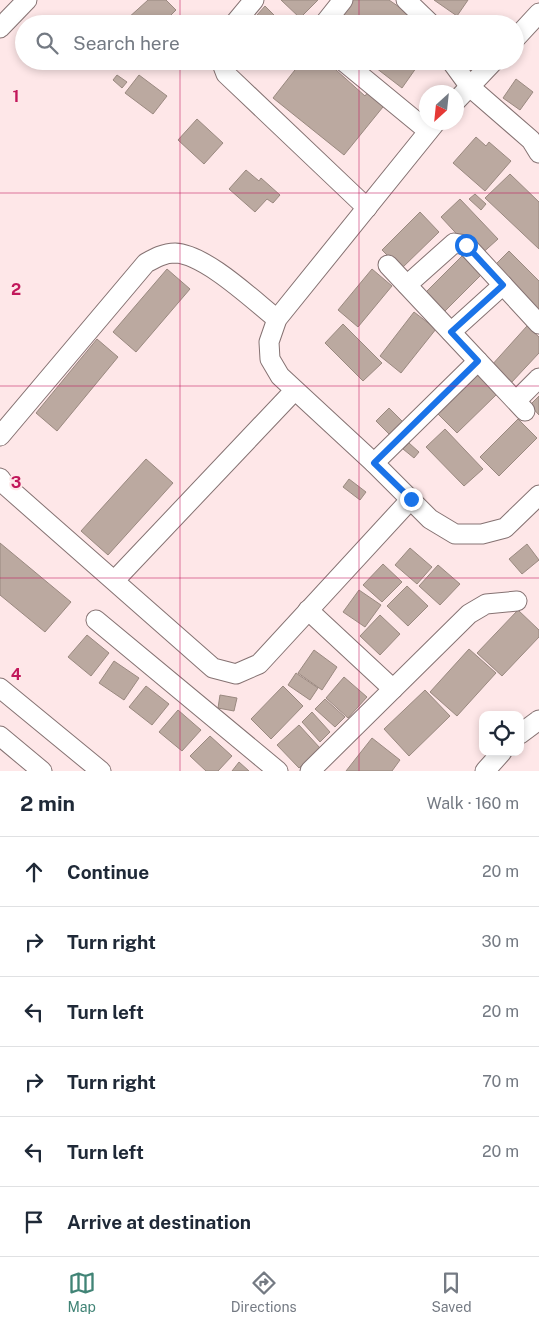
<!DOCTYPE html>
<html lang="en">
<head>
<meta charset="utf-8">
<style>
	:root { --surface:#fff; --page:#f2f2f3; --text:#1f2937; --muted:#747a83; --line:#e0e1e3; --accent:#418476 }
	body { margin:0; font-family:"Public Sans",sans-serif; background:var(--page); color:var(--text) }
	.controls { position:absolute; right:15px; bottom:15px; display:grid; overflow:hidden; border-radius:10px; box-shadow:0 2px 8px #0003 }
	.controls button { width:45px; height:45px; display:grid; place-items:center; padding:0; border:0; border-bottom:1px solid var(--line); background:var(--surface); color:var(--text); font:25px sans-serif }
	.compass { position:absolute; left:419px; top:85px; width:45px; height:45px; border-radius:50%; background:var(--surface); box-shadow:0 2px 8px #0003; rotate:207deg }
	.stop { position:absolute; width:15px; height:15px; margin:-11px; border:4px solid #1a73e8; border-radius:50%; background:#fff }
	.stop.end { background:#1a73e8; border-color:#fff; box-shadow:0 1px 5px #0008 }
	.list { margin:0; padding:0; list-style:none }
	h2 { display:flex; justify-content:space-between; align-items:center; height:65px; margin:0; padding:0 20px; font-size:21px }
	h2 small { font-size:16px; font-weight:400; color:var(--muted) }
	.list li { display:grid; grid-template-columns:32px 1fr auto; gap:15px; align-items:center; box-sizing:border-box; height:70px; padding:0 20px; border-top:1px solid var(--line) }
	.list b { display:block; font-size:19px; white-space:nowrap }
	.list em { font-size:16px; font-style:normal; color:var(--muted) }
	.icon { flex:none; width:28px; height:28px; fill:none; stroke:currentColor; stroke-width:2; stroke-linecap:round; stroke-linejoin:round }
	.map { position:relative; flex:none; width:539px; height:771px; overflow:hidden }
	.search { position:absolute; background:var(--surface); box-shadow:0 2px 8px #0003; left:15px; right:15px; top:15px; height:55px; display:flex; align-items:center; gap:12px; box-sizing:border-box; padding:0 18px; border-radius:28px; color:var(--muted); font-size:19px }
	.sheet { height:485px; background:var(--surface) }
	nav { display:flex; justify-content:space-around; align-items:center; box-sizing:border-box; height:70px; border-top:1px solid var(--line); background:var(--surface); font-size:14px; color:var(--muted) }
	nav a { display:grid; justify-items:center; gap:2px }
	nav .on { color:var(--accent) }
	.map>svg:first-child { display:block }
	.building { fill:#bba9a0; stroke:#9a8980 }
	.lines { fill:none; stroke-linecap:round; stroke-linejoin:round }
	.minor-casing { stroke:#857272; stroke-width:21 }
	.minor { stroke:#fff; stroke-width:19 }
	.route { stroke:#1a73e8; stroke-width:6 }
	.grid { fill:none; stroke:#c2185b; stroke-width:1; stroke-opacity:0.55 }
	.grid-label { font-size:16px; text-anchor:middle; font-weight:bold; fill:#c2185b; stroke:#fee7e8; stroke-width:4.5; stroke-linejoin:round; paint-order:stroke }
</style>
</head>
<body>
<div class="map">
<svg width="539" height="771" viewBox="0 0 539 771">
	<rect width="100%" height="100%" fill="#fee7e8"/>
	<!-- building -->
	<g class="building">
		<path d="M148,0H166L176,10L162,24H131L127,19Z"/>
		<path d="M281,0H318L300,18Z"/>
		<path d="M349,0H389L402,9L403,7L426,24H332Z"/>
		<path d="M434,0H468L457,16Z"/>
		<path d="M265,6L283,24H249Z"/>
		<path d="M302,61H326L365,96L371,88L387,102L344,155L273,98Z"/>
		<path d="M367,61H421L402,88Z"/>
		<path d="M117,75L127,82L122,88L113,80Z"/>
		<path d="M139,75L167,96L153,114L125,93Z"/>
		<path d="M516,79L533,92L520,110L503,98Z"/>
		<path d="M197,119L223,143L204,164L178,140Z"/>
		<path d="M476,137L486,146L489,142L511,161L485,191L453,163Z"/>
		<path d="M246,170L259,181L261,178L280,195L273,203L267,199L255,212L229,189Z"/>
		<path d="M510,174L539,202V249L485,198Z"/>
		<path d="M475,194L486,204L481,210L469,199Z"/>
		<path d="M460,199L498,239L478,257L441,217Z"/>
		<path d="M420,212L439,232L401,269L382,250Z"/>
		<path d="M509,251L539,281V319L490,270Z"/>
		<path d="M462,256L481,275L444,312L425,293Z"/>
		<path d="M167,269L190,289L136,352L113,332Z"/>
		<path d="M372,269L392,286L358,327L338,310Z"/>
		<path d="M414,312L436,329L401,373L380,356Z"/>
		<path d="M343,324L382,363L363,381L325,343Z"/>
		<path d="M527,326L539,337V353L511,383L491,366Z"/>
		<path d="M97,339L118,357L57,431L36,413Z"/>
		<path d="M478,375L497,394L457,433L438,414Z"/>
		<path d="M539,396V415L530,405Z"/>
		<path d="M389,408L407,426L394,439L376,421Z"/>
		<path d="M518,419L537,438L499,476L480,457Z"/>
		<path d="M445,429L483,469L464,486L426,447Z"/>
		<path d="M409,443L419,452L414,458L403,449Z"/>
		<path d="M146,459L173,483L108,555L81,531Z"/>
		<path d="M349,479L366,492L360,500L343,487Z"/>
		<path d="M0,543L71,602L45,632L0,595Z"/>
		<path d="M527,544L539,560L522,574L509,559Z"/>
		<path d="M410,548L432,567L417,584L395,565Z"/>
		<path d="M383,564L402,582L382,602L363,585Z"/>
		<path d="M438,565L460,584L440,605L419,586Z"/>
		<path d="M407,586L428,606L408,626L387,606Z"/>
		<path d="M359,590L381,605L365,627L343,612Z"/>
		<path d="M518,610L539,630V637L502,676L477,653Z"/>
		<path d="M380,615L400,634L380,655L360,636Z"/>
		<path d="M87,635L109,653L91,676L68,657Z"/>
		<path d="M469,649L496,673L457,716L430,692Z"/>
		<path d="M314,650L337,667L322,690L298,673Z"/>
		<path d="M114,661L139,678L124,700L99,683Z"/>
		<path d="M296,673L318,688L310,700L288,685Z"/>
		<path d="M344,677L367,697L348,718L326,698Z"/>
		<path d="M146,686L169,704L152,725L129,707Z"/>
		<path d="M283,686L303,706L271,739L251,719Z"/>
		<path d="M425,690L450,716L409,756L384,729Z"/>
		<path d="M220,695L237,698L234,711L218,708Z"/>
		<path d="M325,699L345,717L335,727L315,709Z"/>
		<path d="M178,710L201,730L182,751L159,732Z"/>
		<path d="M312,712L330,732L320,742L302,722Z"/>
		<path d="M299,725L320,748L299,768L277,745Z"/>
		<path d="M210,736L232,756L218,771H206L190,756Z"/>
		<path d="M372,738L400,760L392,771H346Z"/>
		<path d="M239,762L249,771H232Z"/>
	</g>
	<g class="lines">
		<defs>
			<g id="minor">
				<path d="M406,0L431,24"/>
				<path d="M234,24L254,0"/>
				<path d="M324,24L343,0"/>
				<path d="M0,28L27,0"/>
				<path d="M515,39L539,13"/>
				<path d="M221,61L226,74L367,208"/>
				<path d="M343,61L428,131"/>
				<path d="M451,61L470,87L531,140L539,153"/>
				<path d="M456,101L494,61"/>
				<path d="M436,122L277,319L269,342L270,359L280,376L374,463L430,519L455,534H482L505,528L539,495"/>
				<path d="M407,285L454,243L466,245L539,324"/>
				<path d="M451,332L503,285"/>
				<path d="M478,361L525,411"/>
				<path d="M517,400L539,378"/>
				<path d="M0,436L146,263C155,258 164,253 175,253C205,254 253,300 277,319"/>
				<path d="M374,463L478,361L388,265"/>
				<path d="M0,478L5,485L213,668L236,674L259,664L411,499"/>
				<path d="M115,580L294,391"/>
				<path d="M308,610L393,689"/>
				<path d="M96,620L278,771"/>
				<path d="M0,688L101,771"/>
				<path d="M520,734L539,720"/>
				<path d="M0,736L42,771"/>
				<path d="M310,771L469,614L486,604L517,601"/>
				<path d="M485,771L502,752"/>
			</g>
		</defs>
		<!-- minor casing -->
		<use href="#minor" class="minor-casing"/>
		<!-- minor -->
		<use href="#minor" class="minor"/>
	</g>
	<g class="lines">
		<!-- route -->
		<path class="route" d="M411,499L374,463L478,361L451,332L503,285L466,245"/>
	</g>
	<!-- grid -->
	<path class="grid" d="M180,0V24M359,0V24M180,61V771M359,61V771M0,193H539M0,386H539M0,578H539"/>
	<g class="grid-label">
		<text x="16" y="102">1</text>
		<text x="16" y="295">2</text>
		<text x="16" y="488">3</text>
		<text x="16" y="680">4</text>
	</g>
</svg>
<div class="controls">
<button><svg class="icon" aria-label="locate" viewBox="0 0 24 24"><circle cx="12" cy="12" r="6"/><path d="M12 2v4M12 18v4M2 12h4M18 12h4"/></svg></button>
</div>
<svg class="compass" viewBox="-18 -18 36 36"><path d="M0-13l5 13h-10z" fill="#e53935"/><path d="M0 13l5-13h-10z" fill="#747a83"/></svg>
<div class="stop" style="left:466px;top:245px"></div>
<div class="stop end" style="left:411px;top:499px"></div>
<div class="search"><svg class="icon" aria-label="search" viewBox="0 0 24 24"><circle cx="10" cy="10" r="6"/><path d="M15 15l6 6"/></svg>Search here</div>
</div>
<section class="sheet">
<h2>2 min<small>Walk · 160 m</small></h2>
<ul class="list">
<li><svg class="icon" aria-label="ahead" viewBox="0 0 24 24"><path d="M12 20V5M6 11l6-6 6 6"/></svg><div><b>Continue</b></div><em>20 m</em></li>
<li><svg class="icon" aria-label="right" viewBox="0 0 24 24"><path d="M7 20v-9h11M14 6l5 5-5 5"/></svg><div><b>Turn right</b></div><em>30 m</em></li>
<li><svg class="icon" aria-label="left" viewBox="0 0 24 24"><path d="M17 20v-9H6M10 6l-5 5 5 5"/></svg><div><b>Turn left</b></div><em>20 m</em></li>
<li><svg class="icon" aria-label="right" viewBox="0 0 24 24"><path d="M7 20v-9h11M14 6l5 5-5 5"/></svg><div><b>Turn right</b></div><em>70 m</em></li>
<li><svg class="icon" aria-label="left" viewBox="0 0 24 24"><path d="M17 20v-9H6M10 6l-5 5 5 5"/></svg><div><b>Turn left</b></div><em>20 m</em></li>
<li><svg class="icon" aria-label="arrive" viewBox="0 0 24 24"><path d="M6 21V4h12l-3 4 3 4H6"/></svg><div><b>Arrive at destination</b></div></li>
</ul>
</section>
<nav>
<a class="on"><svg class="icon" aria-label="map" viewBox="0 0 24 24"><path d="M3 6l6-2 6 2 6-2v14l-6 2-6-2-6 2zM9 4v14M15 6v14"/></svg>Map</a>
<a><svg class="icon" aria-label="directions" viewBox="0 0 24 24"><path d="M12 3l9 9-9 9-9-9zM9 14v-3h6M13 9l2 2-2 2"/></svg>Directions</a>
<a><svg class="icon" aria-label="saved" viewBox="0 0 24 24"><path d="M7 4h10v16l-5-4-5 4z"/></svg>Saved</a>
</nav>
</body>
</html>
